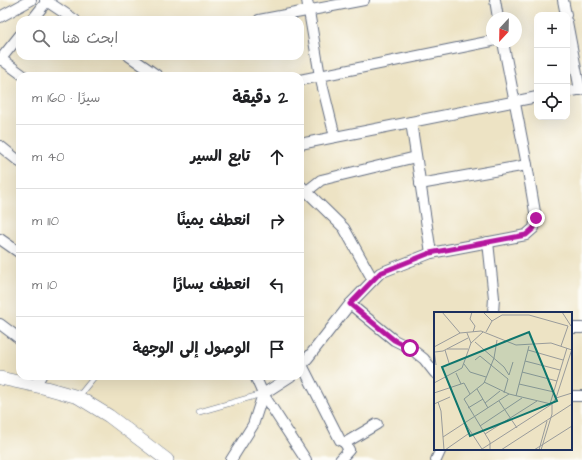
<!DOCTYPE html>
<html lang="ar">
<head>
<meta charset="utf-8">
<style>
	:root { --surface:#fff; --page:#f6f6f6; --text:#202124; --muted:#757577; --line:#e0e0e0 }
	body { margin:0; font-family:"Architects Daughter","Playpen Sans Arabic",sans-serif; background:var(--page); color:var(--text); direction:rtl }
	.controls { position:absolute; right:12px; top:12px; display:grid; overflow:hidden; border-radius:8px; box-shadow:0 4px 16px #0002 }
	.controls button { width:36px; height:36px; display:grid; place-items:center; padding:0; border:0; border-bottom:1px solid var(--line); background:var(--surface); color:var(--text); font:20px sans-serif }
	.compass { position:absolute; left:486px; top:12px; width:36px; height:36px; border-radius:50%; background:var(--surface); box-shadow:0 4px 16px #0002; rotate:202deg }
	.stop { position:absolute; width:12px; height:12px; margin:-9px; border:3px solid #b5179e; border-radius:50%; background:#fff }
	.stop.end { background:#b5179e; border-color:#fff; box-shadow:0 1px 4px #0008 }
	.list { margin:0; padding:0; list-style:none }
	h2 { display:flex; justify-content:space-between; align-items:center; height:52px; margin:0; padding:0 16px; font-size:17px }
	h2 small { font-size:13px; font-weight:400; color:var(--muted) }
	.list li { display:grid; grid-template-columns:26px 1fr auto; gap:12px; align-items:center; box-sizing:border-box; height:64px; padding:0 16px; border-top:1px solid var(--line) }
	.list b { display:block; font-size:15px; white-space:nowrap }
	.list em { font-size:13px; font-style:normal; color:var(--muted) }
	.icon { flex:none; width:22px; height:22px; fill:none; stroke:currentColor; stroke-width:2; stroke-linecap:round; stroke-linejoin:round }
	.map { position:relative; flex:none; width:582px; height:460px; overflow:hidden; direction:ltr }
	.search { position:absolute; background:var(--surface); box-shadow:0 4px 16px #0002; left:16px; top:16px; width:288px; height:44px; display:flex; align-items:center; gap:10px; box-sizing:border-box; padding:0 14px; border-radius:12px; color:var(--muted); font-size:15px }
	.panel { position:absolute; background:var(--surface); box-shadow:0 4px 16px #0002; left:16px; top:72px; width:288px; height:308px; border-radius:12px; direction:rtl }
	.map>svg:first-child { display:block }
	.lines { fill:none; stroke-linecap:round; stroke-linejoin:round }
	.service-casing { stroke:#646e82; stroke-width:6 }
	.minor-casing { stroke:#646e82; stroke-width:12 }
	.tertiary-casing { stroke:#646e82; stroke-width:14 }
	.service { stroke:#fff; stroke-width:5 }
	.minor { stroke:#fff; stroke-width:10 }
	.tertiary { stroke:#fff; stroke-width:13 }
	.route { stroke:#b5179e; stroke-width:5 }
	.inset-road { fill:none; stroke:#999b9b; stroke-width:1 }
	.view { fill:#0f766e; fill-opacity:0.15; stroke:#0f766e; stroke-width:2 }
	.inset-edge { fill:none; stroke:#1b2f5e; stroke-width:2 }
</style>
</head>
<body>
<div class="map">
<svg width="582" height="460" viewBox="0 0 582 460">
	<rect width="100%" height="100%" fill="#fdfcf7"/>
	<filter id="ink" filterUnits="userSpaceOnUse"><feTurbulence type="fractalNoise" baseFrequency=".025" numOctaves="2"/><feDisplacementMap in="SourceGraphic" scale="8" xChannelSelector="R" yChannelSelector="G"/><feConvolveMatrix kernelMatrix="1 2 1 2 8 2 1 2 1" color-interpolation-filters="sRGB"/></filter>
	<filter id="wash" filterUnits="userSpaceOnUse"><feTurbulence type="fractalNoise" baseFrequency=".012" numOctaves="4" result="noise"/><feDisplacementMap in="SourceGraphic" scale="16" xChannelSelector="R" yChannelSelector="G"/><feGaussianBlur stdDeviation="0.9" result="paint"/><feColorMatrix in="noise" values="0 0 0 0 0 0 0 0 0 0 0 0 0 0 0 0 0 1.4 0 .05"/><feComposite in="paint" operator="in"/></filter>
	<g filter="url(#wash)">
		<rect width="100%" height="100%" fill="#ede3c4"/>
	</g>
	<g filter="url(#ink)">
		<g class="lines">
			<defs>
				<g id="service">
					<path d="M78,397L95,376"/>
					<path d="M199,412L262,394"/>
				</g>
				<g id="minor">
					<path d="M45,0L75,20"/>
					<path d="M307,0L320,76L335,137"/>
					<path d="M495,0L498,18"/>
					<path d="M563,0L566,15"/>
					<path d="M0,17L31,0"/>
					<path d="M32,20L47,1"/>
					<path d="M259,20L364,0"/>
					<path d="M567,22L580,90"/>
					<path d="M129,56L158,76"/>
					<path d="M1,59L24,76"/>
					<path d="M0,60L20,35"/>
					<path d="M300,80L492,41"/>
					<path d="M567,92L582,89"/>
					<path d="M411,122L431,253"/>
					<path d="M300,144L537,97"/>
					<path d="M0,146L20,162"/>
					<path d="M420,184L527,165"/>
					<path d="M300,185L344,228L373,280"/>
					<path d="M307,191L321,180L416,157"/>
					<path d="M0,239L20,253"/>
					<path d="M488,242L494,298L493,313"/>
					<path d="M350,304L394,340L410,348L424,359L435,373"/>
					<path d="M0,324L20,339"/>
					<path d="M571,328H582"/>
					<path d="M300,361L340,440L345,443L377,424"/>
					<path d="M300,368L350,304L380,273L431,253L526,235L534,228L536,218L527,165L503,42"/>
					<path d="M255,376L263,394L306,460"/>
					<path d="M35,385L41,376"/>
					<path d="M571,396H582"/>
					<path d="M231,460L253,425L263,394L291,376"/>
					<path d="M340,460L349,450L345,443"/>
					<path d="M436,460L441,449"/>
				</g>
				<path id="tertiary" d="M0,378L46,388L78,397L109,416L167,460"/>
			</defs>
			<!-- service casing -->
			<use href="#service" class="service-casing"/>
			<!-- minor casing -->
			<use href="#minor" class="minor-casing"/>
			<!-- tertiary casing -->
			<use href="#tertiary" class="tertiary-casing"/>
			<!-- service -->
			<use href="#service" class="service"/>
			<!-- minor -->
			<use href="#minor" class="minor"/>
			<!-- tertiary -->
			<use href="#tertiary" class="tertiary"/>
		</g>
	</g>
	<g class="lines" filter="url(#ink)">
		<!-- route -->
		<path class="route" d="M410,348L394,340L350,304L380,273L430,253L526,235L534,228L536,218"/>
	</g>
	<!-- overview -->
	<g transform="translate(434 312)">
		<rect width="138" height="138" fill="#ede3c4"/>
		<path class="inset-road" d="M8,0L26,21M38,0L36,7L41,14L39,20M49,0L58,9M128,0L137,14M52,20L58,9L68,3H95L134,14L127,34M41,30L70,55L75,63M37,31L49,20M0,35L26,21L47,19L82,33L117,31L138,38M0,37L2,53M13,37H34M11,38L15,51M94,38L129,48M1,40L9,39L34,26M41,48L46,44L74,67M91,49L126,58M30,52L36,60L52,65M88,60L123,69M22,61L27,72M75,63L79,50M50,70L75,82L117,92M0,71L28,56L37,31L33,21M85,72L120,80M43,77L54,96M0,81L30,71L36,82M70,81L74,67M82,84L95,34M122,86L138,81M65,89L83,116M4,90L7,99L10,138M51,91L66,79M0,92L16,85M116,92L133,36M34,96L49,87M31,111L48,137L118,92L122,86L138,37M46,114L88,86M51,122L103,89M9,125L75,82M11,138L34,122M56,138V130L30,87L50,71L60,46L63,28M67,138L138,92M100,138L138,114M105,138L113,109M107,138L118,102V92"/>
		<path class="view" d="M95,20L123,89L36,124L8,55Z"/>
		<rect width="138" height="138" class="inset-edge"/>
	</g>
</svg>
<div class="controls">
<button>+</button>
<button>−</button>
<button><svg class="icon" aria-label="locate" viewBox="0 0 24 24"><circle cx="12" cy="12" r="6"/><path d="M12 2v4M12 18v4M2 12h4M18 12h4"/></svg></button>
</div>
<svg class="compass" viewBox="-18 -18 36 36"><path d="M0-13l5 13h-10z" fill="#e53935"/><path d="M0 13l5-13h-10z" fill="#757577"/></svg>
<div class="stop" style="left:410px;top:348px"></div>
<div class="stop end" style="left:536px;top:218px"></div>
<div class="search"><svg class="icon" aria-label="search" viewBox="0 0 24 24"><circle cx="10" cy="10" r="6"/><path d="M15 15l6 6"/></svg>ابحث هنا</div>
<section class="panel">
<h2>2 دقيقة<small>سيرًا · 160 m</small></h2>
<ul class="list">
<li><svg class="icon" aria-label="ahead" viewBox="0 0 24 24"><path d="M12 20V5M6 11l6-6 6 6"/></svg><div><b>تابع السير</b></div><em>40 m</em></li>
<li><svg class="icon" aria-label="right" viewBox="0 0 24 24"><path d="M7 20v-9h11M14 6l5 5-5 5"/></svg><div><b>انعطف يمينًا</b></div><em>110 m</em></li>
<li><svg class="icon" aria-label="left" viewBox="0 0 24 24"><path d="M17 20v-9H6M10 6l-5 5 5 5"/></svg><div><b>انعطف يسارًا</b></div><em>10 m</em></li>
<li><svg class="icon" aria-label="arrive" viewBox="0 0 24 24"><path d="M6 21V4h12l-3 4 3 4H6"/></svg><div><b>الوصول إلى الوجهة</b></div></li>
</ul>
</section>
</div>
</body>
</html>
